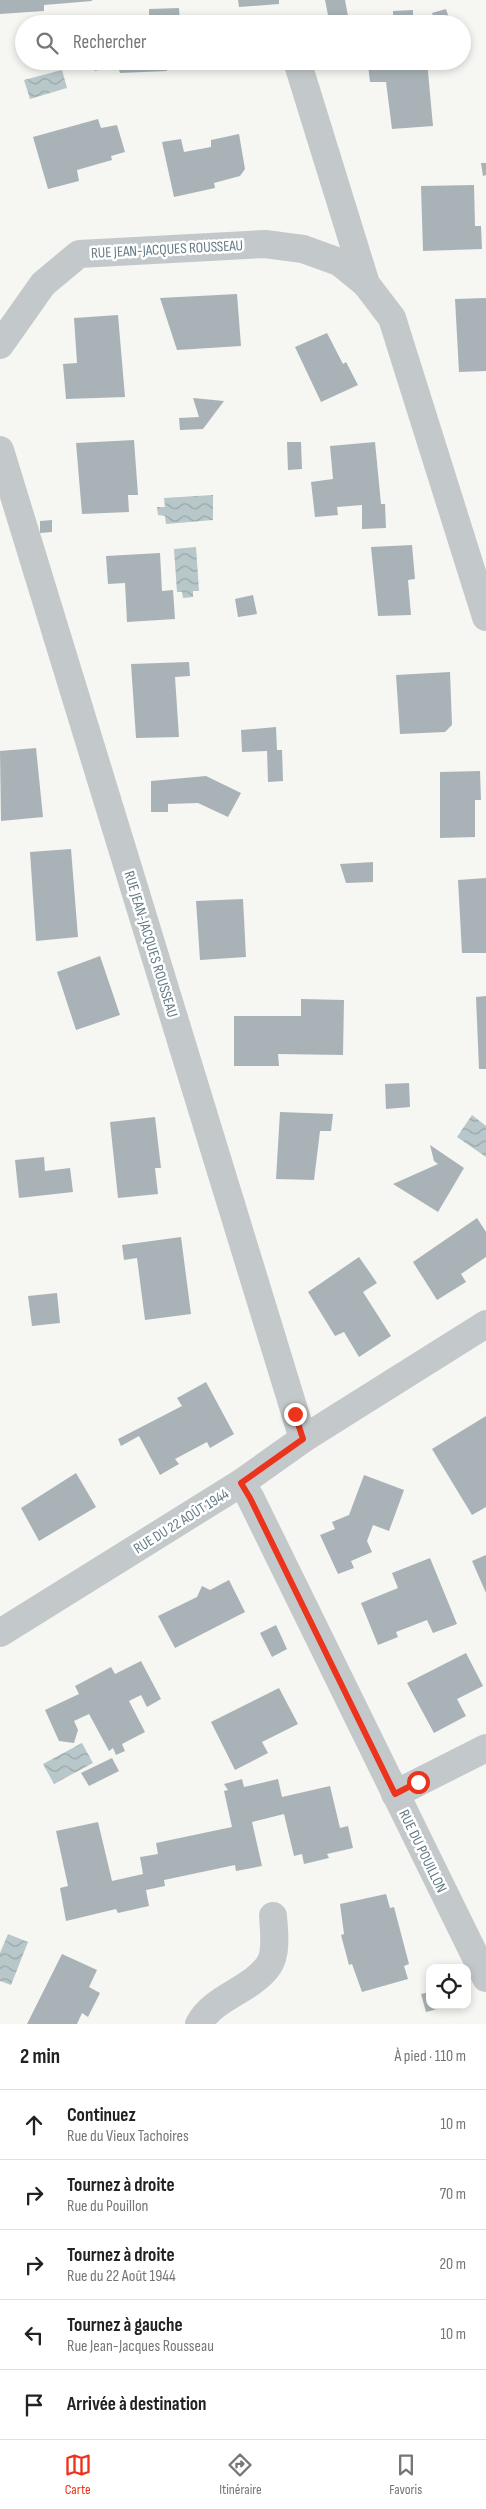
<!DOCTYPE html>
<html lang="fr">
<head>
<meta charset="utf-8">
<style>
	:root { --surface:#fff; --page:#f6f6f6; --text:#222; --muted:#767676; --line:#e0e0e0; --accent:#ec331c }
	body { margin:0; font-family:"Sofia Sans Condensed",sans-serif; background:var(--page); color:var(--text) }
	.controls { position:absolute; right:15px; bottom:15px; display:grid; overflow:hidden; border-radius:10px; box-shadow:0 2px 8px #0003 }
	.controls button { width:45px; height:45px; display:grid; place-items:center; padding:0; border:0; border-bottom:1px solid var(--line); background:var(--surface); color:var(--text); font:25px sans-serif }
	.stop { position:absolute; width:15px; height:15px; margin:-11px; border:4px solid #ec331c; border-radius:50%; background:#fff }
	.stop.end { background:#ec331c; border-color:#fff; box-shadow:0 1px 5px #0008 }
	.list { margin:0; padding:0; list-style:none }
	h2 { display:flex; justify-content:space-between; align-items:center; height:65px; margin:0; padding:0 20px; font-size:21px }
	h2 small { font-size:16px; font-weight:400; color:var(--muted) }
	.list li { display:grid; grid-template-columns:32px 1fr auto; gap:15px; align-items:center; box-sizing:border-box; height:70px; padding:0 20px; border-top:1px solid var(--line) }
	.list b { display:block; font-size:19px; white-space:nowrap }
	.list p { margin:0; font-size:16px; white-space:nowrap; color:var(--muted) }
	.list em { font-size:16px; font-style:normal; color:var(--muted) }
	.icon { flex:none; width:28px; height:28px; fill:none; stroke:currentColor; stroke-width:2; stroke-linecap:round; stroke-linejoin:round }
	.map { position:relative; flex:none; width:486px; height:2024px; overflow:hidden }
	.search { position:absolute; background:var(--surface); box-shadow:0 2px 8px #0003; left:15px; right:15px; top:15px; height:55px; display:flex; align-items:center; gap:12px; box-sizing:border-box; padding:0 18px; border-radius:28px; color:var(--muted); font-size:19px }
	.sheet { height:415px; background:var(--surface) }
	nav { display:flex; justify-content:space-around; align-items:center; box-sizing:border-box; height:70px; border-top:1px solid var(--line); background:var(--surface); font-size:14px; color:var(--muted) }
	nav a { display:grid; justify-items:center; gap:2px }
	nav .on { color:var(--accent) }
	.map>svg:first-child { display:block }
	.water { fill:url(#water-waves) }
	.building { fill:#a9b3b7 }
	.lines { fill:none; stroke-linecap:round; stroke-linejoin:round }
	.minor { stroke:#c3c8ca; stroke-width:28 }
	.tertiary { stroke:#c3c8ca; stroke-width:28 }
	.route { stroke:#ec331c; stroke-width:6 }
	.labels { text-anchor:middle; stroke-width:5; stroke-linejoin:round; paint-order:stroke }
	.street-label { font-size:15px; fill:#637a85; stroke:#fff }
</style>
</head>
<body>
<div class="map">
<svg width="486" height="2024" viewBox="0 0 486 2024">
	<defs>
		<pattern id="water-waves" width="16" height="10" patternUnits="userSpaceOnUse" patternTransform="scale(1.25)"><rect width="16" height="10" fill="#b8c7c9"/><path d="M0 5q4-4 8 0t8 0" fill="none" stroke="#99a7a9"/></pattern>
	</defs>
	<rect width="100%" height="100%" fill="#f6f6f2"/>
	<!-- water -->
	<g class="water">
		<path d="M62,70L67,88L30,99L24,80Z"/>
		<path d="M213,495V520L166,524L165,516L158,515L157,507H165L164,498Z"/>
		<path d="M196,547L199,591H193V597L183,598L182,592H177L174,549Z"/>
		<path d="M472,1115L486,1126V1157L457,1137Z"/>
		<path d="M82,1743L93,1763L54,1784L43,1764Z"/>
		<path d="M8,1934L28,1942L11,1985L0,1981V1953Z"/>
	</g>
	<!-- building -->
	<g class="building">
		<path d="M0,0H92V1L44,5V11L0,14Z"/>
		<path d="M238,0H279V4L239,7Z"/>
		<path d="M325,0H345L348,16L329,20Z"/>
		<path d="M179,8L180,24H149V9Z"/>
		<path d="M446,9L451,24H436L432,13Z"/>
		<path d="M413,10V24H393V11Z"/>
		<path d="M92,61H112L113,65L95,71Z"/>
		<path d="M116,61H167V71L120,73Z"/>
		<path d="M427,61L433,126L392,129L386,82H370L368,65Z"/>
		<path d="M98,119L101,128L117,125L125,152L111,156L112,160L77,170L79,181L48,189L33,137Z"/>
		<path d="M239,134L245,169L240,176L214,183L215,188L174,197L162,142L181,139L184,152L211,147V140Z"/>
		<path d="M481,163H486V175L483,176Z"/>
		<path d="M474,185L475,226H481L482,249L423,251L421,186Z"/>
		<path d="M237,294L241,346L177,350L160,298Z"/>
		<path d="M486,298V371L459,372L455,299Z"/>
		<path d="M118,315L125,397L66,399L63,364L77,363L74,318Z"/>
		<path d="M327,333L343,364L346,362L358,385L321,402L295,347Z"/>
		<path d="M193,398L224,401L203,429L180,430L179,418L199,417Z"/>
		<path d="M134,440L138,495H128L129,512L82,514L76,443Z"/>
		<path d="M287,442H301L302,469L288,470Z"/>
		<path d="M375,442L381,504H385L386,528L362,529V505L337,507L338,515L315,517L311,482L333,479L330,446Z"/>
		<path d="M52,520V532L40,533V521Z"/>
		<path d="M412,545L415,579L408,580L411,615L378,616L371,547Z"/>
		<path d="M160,553L162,591L173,590L175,619L127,622L125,583L108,584L106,556Z"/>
		<path d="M253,595L257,614L238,617L235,599Z"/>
		<path d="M189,662L190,676L175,677L179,737L136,738L131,664Z"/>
		<path d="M450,672L452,725L445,732L400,734L396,675Z"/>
		<path d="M276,727L277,750H282L283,781L268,782L267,751L242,752L241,730Z"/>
		<path d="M36,748L43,817L1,821L0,751Z"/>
		<path d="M480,771L481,800H475V837L440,838V772Z"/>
		<path d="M206,776L241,793L228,817L198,803L168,804V812H151V781Z"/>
		<path d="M71,849L78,937L36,941L30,852Z"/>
		<path d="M373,862V882L346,883L340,864Z"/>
		<path d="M486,878V953H462L458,880Z"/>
		<path d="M243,899L246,957L200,960L196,901Z"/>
		<path d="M100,956L120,1015L76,1030L57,972Z"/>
		<path d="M486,996V1069H479L476,997Z"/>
		<path d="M301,999L344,1000L343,1055L278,1054L279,1066H234V1016H301Z"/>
		<path d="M409,1083L410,1107L386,1109L385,1084Z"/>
		<path d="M280,1112L333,1114L331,1131H320L314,1180L276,1179Z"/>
		<path d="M155,1117L161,1168H155L158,1194L118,1198L110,1122Z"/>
		<path d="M430,1145L464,1168L438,1212L393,1184L438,1164L434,1161Z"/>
		<path d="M44,1157L45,1171L70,1168L73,1192L19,1198L15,1160Z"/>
		<path d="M477,1218L486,1232V1257L461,1274L466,1282L437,1300L413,1262Z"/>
		<path d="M181,1237L191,1314L145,1320L137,1258L124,1260L122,1245Z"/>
		<path d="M359,1257L377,1283L363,1292L391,1336L359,1357L344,1332L335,1336L308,1292Z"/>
		<path d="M57,1293L60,1323L32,1326L28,1296Z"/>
		<path d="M206,1382L234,1434L210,1448L207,1442L175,1459L179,1464L160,1475L139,1436L121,1446L118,1439L182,1406L177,1398Z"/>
		<path d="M486,1416V1507L472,1515L432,1449Z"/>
		<path d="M76,1473L96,1507L39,1541L21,1508Z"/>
		<path d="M364,1475L404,1490L389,1531L373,1525L367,1541L372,1552L351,1561L354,1568L338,1574L320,1535L335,1529L332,1522L349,1515Z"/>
		<path d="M486,1555V1593L472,1561Z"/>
		<path d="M430,1558L457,1624L433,1633L427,1620L396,1632L398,1637L378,1645L361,1603L398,1588L392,1573Z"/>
		<path d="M229,1580L245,1612L175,1648L158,1616L197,1597L202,1586L210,1590Z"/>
		<path d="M276,1625L287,1649L272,1657L260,1633Z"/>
		<path d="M466,1653L483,1686L457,1699L466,1716L434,1733L407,1683Z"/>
		<path d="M141,1661L161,1699L147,1707L141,1695L129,1701L145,1732L122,1744L125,1751L116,1755L113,1748L109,1751L89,1714L74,1721L78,1730L74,1743L59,1741L45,1710L79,1694L75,1686L111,1667L115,1674Z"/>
		<path d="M279,1688L298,1724L262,1742L268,1753L235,1770L211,1722Z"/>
		<path d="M112,1758L119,1771L89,1786L81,1773Z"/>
		<path d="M242,1779L244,1787L278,1779L282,1797L330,1786L340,1828L348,1826L353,1848L327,1854L329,1858L304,1864L302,1854L294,1856L284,1814L252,1822L262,1866L236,1871L235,1865L164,1880L165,1886L146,1890L149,1906L118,1913L116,1909L66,1921L60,1888L68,1886L56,1831L98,1822L112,1881L143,1874L140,1857L158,1854L156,1843L232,1827L224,1791L228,1790L224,1784Z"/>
		<path d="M386,1894L390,1908L394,1907L409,1964L404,1966L408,1979L362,1992L352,1964L349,1965L341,1935L344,1934L340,1904Z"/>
		<path d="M62,1954L97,1970L89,1987L100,1993L88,2017L82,2013L77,2024H27Z"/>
		<path d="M430,1992V2005L445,2007L426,2012L421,1994Z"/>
	</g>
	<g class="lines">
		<!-- minor -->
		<g class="minor">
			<path d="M297,61L366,284"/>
			<path d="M0,345L43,284L79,254L265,244L303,249L339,262L366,284L392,318L486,617"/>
			<path d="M0,450L303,1439"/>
			<path d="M241,1483L250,1497L486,1978"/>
			<path d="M395,1794L486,1748"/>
			<path d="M199,2024C214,1996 251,1991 269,1965C277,1953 274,1930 273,1916"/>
		</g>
		<!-- tertiary -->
		<path class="tertiary" d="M0,1633L241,1483L303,1439L486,1324"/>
	</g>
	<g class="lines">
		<!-- route -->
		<path class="route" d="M295,1414L303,1439L241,1483L250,1498L395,1794L418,1782"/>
	</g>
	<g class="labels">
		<!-- street labels -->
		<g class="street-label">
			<text transform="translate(167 249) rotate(-3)" y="5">RUE JEAN-JACQUES ROUSSEAU</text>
			<text transform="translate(151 944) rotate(73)" y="5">RUE JEAN-JACQUES ROUSSEAU</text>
			<text transform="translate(181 1521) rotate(-32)" y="5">RUE DU 22 AOÛT 1944</text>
			<text transform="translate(423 1851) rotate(64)" y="5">RUE DU POUILLON</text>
		</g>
	</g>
</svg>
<div class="controls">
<button><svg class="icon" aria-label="locate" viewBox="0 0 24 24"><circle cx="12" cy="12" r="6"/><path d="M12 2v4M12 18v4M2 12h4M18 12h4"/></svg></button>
</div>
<div class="stop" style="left:418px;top:1782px"></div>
<div class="stop end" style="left:295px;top:1414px"></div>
<div class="search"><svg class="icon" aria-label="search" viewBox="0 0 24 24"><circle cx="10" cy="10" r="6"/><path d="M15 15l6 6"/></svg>Rechercher</div>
</div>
<section class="sheet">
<h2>2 min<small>À pied · 110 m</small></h2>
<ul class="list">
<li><svg class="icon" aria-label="ahead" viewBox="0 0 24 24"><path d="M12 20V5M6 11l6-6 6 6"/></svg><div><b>Continuez</b><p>Rue du Vieux Tachoires</p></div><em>10 m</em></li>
<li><svg class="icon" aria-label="right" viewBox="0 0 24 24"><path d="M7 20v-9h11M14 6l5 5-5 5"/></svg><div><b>Tournez à droite</b><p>Rue du Pouillon</p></div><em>70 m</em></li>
<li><svg class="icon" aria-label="right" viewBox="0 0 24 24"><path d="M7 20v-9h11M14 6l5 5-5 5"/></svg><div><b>Tournez à droite</b><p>Rue du 22 Août 1944</p></div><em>20 m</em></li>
<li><svg class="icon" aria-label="left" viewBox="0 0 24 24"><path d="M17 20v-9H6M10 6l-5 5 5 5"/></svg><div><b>Tournez à gauche</b><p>Rue Jean-Jacques Rousseau</p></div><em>10 m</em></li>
<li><svg class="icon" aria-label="arrive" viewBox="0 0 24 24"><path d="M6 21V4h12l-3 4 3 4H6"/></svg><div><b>Arrivée à destination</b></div></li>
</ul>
</section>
<nav>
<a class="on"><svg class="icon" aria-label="map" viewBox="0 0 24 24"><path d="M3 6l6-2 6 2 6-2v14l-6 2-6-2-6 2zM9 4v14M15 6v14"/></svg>Carte</a>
<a><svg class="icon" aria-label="directions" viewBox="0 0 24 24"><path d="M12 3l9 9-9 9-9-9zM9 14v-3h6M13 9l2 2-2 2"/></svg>Itinéraire</a>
<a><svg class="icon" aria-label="saved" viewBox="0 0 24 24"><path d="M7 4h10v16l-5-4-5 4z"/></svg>Favoris</a>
</nav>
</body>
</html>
